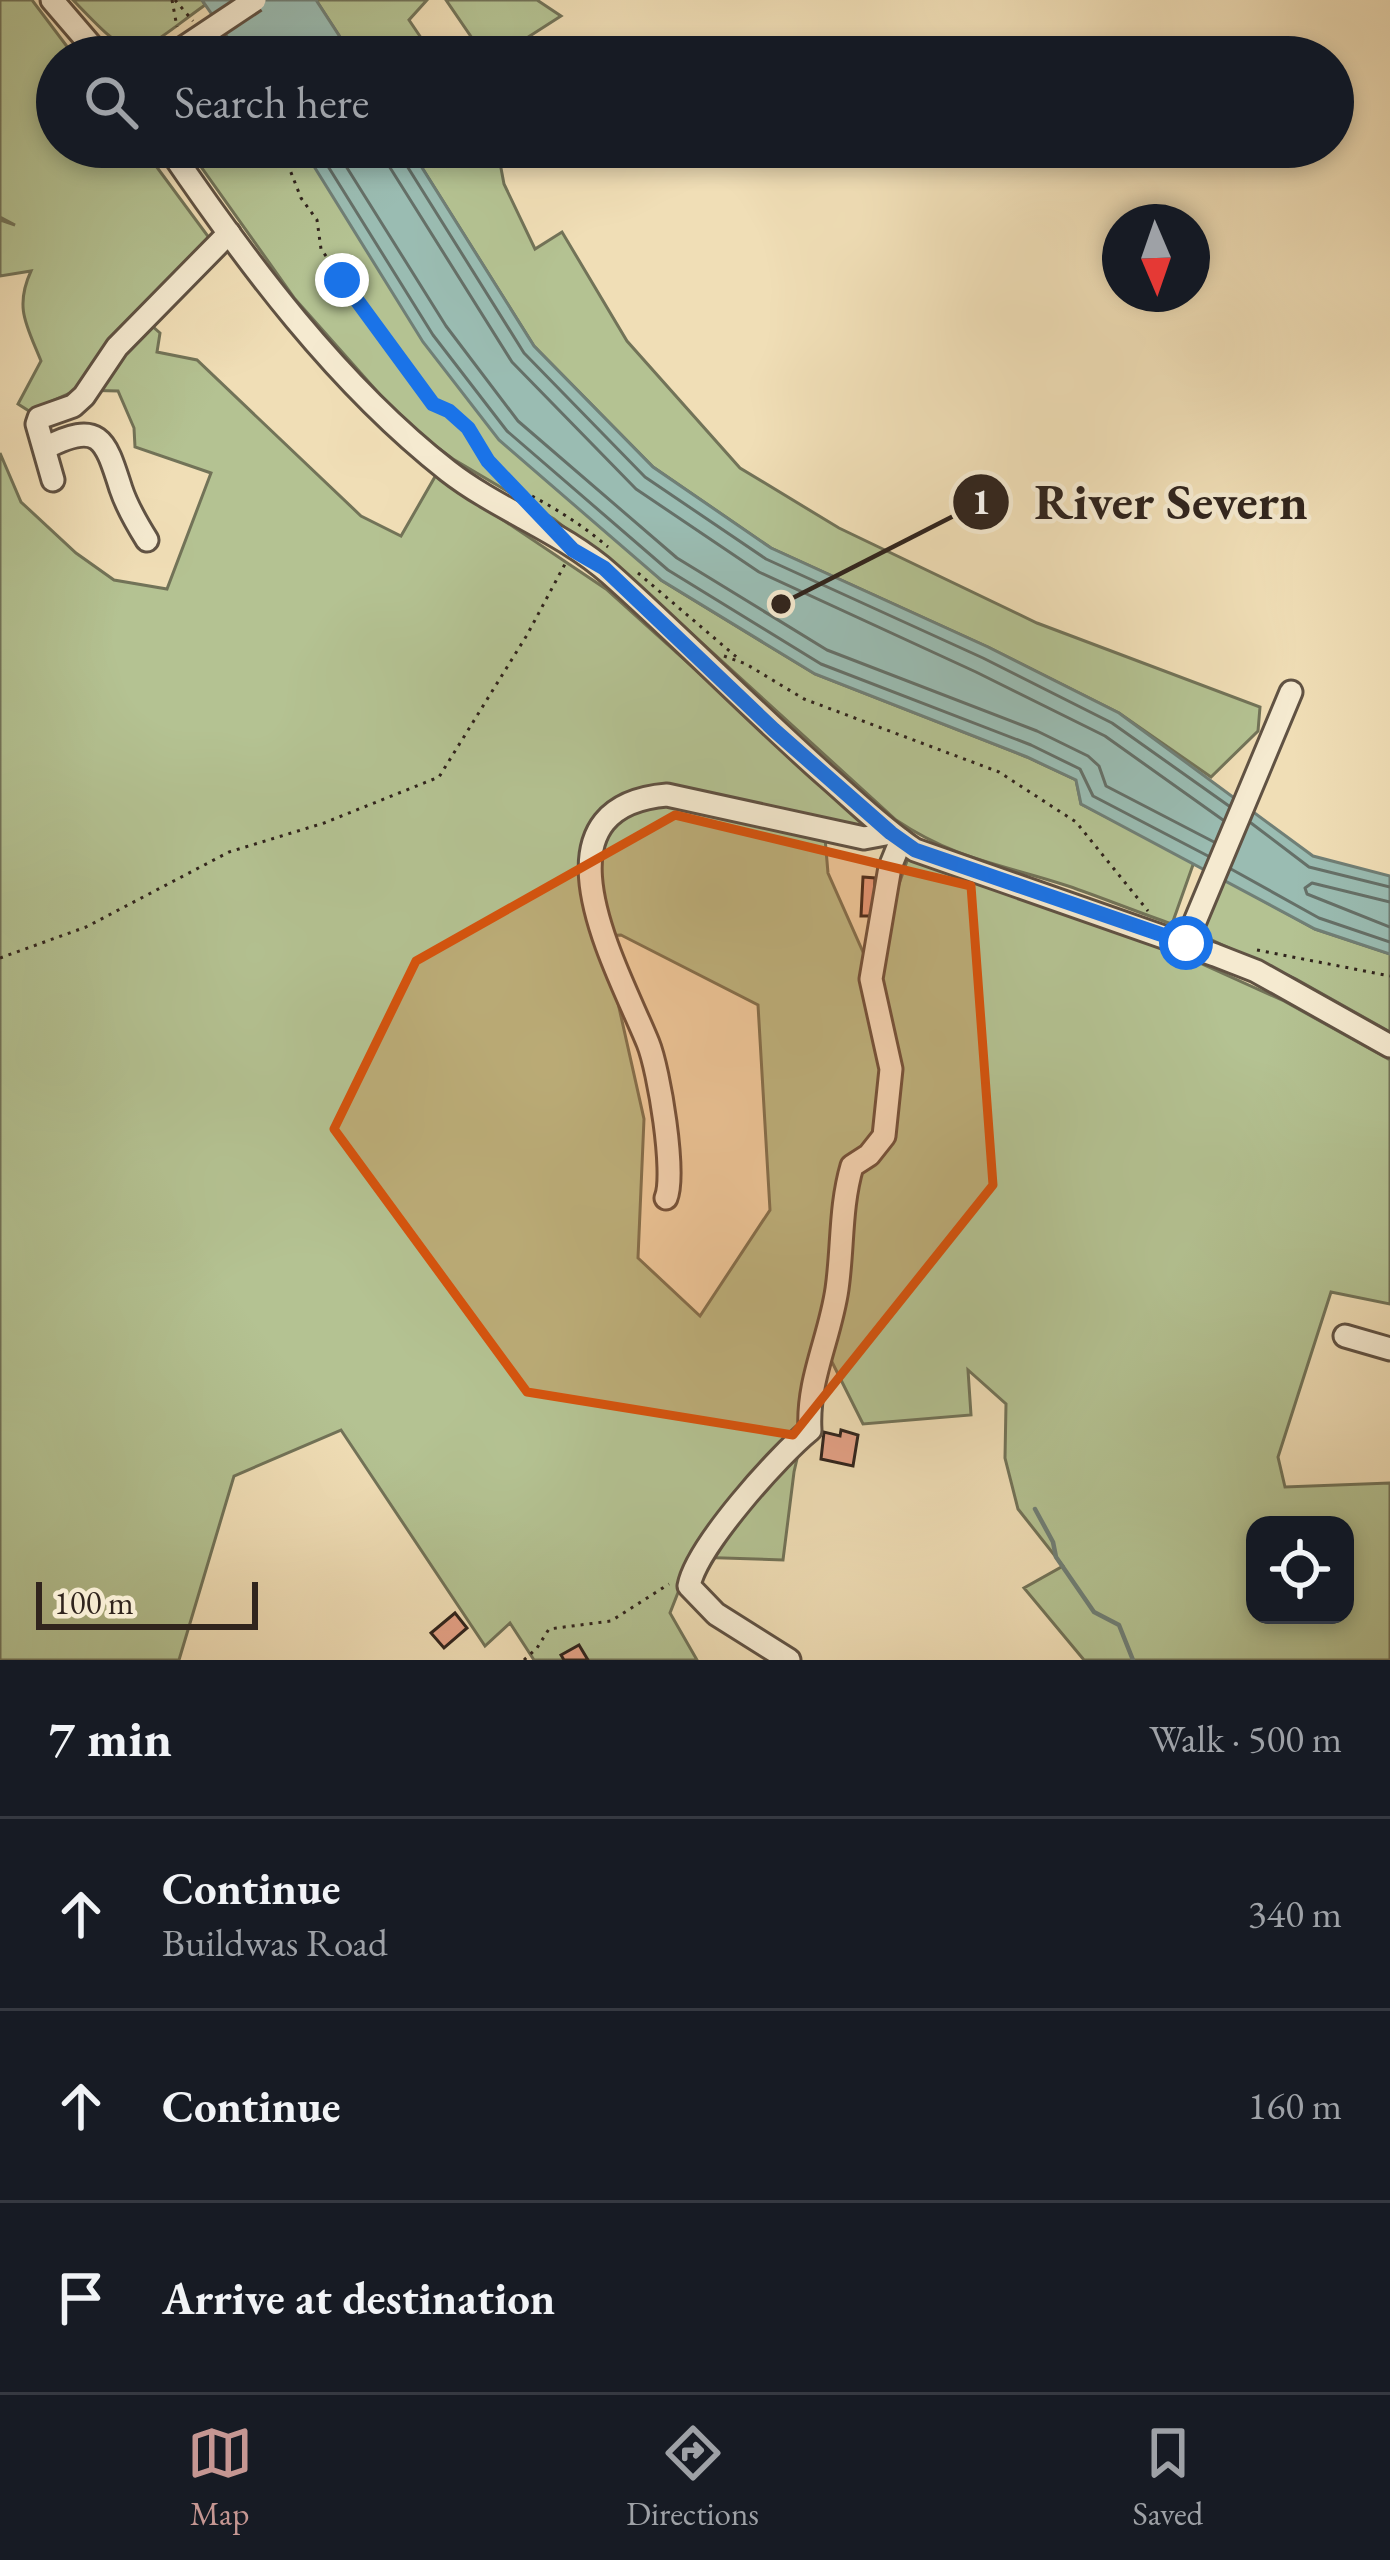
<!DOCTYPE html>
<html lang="en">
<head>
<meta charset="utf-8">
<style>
	:root { --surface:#171b24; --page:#242831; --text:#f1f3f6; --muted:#9ea1a6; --line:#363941; --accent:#c59692 }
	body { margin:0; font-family:"EB Garamond",serif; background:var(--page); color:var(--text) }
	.controls { position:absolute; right:36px; bottom:36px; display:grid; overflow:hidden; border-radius:24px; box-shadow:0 6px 18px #0003 }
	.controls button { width:108px; height:108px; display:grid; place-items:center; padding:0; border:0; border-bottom:3px solid var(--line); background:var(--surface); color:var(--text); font:60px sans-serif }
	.compass { position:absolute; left:1102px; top:204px; width:108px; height:108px; border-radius:50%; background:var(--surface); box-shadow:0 6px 18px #0003; rotate:178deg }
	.scale { position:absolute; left:36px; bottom:30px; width:222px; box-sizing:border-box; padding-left:12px; border:6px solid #30241d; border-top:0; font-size:33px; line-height:42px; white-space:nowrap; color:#30241d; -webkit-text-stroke:9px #f5ead0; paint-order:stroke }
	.stop { position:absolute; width:36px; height:36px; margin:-27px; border:9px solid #1a73e8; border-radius:50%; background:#fff }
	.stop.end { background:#1a73e8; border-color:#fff; box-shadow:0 3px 12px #0008 }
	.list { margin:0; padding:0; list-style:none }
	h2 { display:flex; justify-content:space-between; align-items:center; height:156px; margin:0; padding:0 48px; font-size:51px }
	h2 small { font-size:39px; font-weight:400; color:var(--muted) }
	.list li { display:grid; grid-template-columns:78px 1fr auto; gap:36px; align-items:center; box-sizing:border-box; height:192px; padding:0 48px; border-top:3px solid var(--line) }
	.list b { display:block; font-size:45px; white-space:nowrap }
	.list p { margin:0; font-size:39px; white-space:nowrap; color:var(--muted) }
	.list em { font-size:39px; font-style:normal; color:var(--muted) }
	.icon { flex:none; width:66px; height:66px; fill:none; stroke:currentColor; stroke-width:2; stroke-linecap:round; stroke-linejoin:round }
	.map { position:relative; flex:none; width:1390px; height:1660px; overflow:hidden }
	.search { position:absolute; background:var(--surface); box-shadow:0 6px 18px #0003; left:36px; right:36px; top:36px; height:132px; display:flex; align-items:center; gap:30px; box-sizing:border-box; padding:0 42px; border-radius:66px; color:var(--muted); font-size:45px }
	.sheet { height:732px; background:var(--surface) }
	nav { display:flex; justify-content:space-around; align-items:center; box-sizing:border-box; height:168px; border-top:3px solid var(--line); background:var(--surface); font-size:33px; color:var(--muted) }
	nav a { display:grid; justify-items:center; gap:6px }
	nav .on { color:var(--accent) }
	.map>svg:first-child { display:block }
	.green { fill:#b4c292; stroke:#727358; stroke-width:3; fill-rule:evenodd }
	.water { fill:#9abcb2; stroke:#707f76; stroke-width:3 }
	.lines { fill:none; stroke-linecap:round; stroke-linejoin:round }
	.shore { stroke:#657068; stroke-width:3 }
	.stream { stroke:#707f76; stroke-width:4.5 }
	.building { fill:#e5a287; stroke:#30241d; stroke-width:3 }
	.minor-casing { stroke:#605243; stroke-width:27 }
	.path { stroke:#30241d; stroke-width:3; stroke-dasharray:3 6; stroke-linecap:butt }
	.minor { stroke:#f5ead0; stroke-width:21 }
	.minor-bridge-casing { stroke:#605243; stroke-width:27; stroke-linecap:butt }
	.minor-bridge { stroke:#f5ead0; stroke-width:21 }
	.route { stroke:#1a73e8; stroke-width:15 }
	.marked { fill:#d6540e; fill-opacity:0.2; stroke:#d6540e; stroke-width:9; stroke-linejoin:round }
	.leader { fill:none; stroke:#30241d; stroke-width:4.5 }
	.callout-dot { fill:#30241d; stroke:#f5ead0; stroke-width:4.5 }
	.mark-label { font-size:36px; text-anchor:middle; font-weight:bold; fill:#fff }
	.callout-label { font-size:51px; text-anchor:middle; font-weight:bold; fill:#30241d; stroke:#f5ead0; stroke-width:9; stroke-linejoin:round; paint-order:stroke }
</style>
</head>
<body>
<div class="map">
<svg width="1390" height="1660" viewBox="0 0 1390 1660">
	<rect width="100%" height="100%" fill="#f0deb6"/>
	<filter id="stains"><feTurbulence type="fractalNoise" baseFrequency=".00167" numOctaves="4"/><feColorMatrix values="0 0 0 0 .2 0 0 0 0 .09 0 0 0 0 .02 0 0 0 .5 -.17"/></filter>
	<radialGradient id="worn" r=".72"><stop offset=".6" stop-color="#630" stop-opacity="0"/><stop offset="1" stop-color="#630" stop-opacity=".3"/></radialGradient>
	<!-- green -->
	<g class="green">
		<path d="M0,0H32L75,57H57V147H142L210,239L151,325L160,333L157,352L197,360L361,516L401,536L436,475L606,589L872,829L825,838L828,873L875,979L885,925L908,858L1171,950L1284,1001L1390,1060V1304L1331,1292L1278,1457L1285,1487L1390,1483V1660H1084L1024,1588L1063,1566L1018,1509L1005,1458L1006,1404L968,1370L971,1415L863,1424L823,1344L794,1472L783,1560L692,1557L670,1613L697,1660H534L510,1623L485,1646L341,1430L234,1476L179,1660H0V453L21,502L76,553L114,580L167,589L211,473L135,447L134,428L118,391L77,390L29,411L18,404L41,361C27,326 14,308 31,271L0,276V220L15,225L0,217ZM621,935L758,1005L770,1210L700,1316L638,1258L644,1119L603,936ZM1255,1525H1345V1615H1255Z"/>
		<path d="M73,0H202L205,5C131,58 139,69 73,0Z"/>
		<path d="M316,0H427L409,20L434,57H353Z"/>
		<path d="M446,0H537L561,16L497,57H485Z"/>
		<path d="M187,147H302L321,176L661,580L815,674L1027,757L1076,780L1081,804L1194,862L1172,924C1137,912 1103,898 1068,886C1001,864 956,860 896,820L658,603L554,519L453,459L406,424L295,299Z"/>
		<path d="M409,147H497L504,184L535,249L562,232L627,341L740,468L839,528L1037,623L1260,707L1258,731L1211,777L1119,713L988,647L771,548L653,467L534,346Z"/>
		<path d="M1220,877L1315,929L1390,954V1032L1296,979L1199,934Z"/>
	</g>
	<!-- water -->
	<g class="water">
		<path d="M202,0H316L353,57H241Z"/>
		<path d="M302,147H409L534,346L653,467L771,548L988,647L1119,713L1313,856L1390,876V954L1315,929L1081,804L1076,780L1027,757L815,674L661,580L499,440L423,342Z"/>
	</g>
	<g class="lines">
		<!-- shore -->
		<g class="shore">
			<path d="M316,147L433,335L507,431L668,570L821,664L1031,745L1080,769L1093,796L1208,856"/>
			<path d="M334,147L446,326L518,421L677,558L827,650L1037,731L1088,756L1099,766L1106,786L1214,842"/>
			<path d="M385,147L389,166L512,362L636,489L759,572L976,672L1105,736L1223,820"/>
			<path d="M400,147L402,158L524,353L645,477L766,559L983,658L1112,723L1229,806"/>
			<path d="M1251,823L1309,867L1390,887"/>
			<path d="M1231,869L1319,918L1390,942"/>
			<path d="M1390,902L1312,883L1305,888L1307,894L1390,927"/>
		</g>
		<!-- stream -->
		<path class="stream" d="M1035,1509L1053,1542L1056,1557L1094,1612L1119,1625L1133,1660"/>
	</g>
	<!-- building -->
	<g class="building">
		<path d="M863,877L875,878L874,916H861Z"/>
		<path d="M841,1430L858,1435L853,1466L821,1459L824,1432L840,1436Z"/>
		<path d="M455,1613L467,1628L444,1648L431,1633Z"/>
		<path d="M579,1645L588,1660H564L561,1655Z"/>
	</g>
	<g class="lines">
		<defs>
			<g id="minor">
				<path d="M52,0L101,57"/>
				<path d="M168,147C247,263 337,384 448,471C498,510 563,532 610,574C683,639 751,709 824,774C854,800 882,828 915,850L1215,955L1256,971L1390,1046"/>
				<path d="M45,448C100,420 105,439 121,489C127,507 137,524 147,540"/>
				<path d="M53,480L37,424L39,418L73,406L84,396L117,347L229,233"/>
				<path d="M1186,943L1291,692"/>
				<path d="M666,1198C676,1174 659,1070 648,1043C619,971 524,807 667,795L864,838L891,833"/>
				<path d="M1345,1336L1390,1349"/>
				<path d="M789,1660L716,1614L689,1586C696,1547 779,1455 810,1430C807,1380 830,1338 837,1289C843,1247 840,1207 852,1166L869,1155L884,1136L891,1069L871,979L890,867L901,840"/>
			</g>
		</defs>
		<!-- minor casing -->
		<use href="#minor" class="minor-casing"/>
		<!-- path -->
		<g class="path">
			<path d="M172,0L177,27"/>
			<path d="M175,0L193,21"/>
			<path d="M165,57L159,49L166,44"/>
			<path d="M281,147L301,198L317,220L321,249L415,384L433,404L449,411L468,428L488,462L520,493"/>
			<path d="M516,488C549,504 580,523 608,547"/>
			<path d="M638,573L740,660"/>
			<path d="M724,656L746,664L804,699L999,772L1076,822L1148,911"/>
			<path d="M1257,950L1390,976"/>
			<path d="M0,958L86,927L229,852L324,823L439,777L527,635L565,564"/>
			<path d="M524,1660L537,1648L549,1629L611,1621L669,1584"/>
		</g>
		<!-- minor -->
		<use href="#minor" class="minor"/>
		<defs>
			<path id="minor-bridge" d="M183,48L255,0"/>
		</defs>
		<!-- minor-bridge casing -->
		<use href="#minor-bridge" class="minor-bridge-casing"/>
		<!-- minor-bridge -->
		<use href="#minor-bridge" class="minor-bridge"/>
	</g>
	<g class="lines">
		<!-- route -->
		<path class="route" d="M342,280L433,404L449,411L468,428L488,461L573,550L604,568L774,730L891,833L915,850L1186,943"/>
	</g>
	<!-- marked area -->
	<path class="marked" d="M675,815L971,886L993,1185L793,1435L527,1392L334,1129L416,961Z"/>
	<!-- callouts -->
	<path class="leader" d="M781 604L981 502"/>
	<g class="callout-dot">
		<circle cx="781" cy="604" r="12"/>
		<circle cx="981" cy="502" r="30"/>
	</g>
	<g class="mark-label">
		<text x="981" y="514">1</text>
	</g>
	<g class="callout-label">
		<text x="1171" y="519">River Severn</text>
	</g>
	<rect width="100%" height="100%" filter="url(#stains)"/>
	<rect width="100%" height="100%" fill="url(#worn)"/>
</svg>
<div class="controls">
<button><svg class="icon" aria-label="locate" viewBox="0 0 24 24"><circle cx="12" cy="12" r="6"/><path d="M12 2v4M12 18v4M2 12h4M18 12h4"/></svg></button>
</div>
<svg class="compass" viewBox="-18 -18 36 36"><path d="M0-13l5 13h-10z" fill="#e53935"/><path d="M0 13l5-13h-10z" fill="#9ea1a6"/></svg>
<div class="scale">100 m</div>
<div class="stop" style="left:1186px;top:943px"></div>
<div class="stop end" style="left:342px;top:280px"></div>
<div class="search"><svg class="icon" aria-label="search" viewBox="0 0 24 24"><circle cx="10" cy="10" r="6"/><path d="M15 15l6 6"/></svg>Search here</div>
</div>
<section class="sheet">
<h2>7 min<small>Walk · 500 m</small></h2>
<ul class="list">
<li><svg class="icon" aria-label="ahead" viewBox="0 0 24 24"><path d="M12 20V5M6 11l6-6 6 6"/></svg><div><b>Continue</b><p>Buildwas Road</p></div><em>340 m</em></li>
<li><svg class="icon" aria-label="ahead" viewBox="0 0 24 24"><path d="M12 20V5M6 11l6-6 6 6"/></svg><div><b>Continue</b></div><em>160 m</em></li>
<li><svg class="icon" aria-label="arrive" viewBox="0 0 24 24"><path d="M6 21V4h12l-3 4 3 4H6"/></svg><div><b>Arrive at destination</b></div></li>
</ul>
</section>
<nav>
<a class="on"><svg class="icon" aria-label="map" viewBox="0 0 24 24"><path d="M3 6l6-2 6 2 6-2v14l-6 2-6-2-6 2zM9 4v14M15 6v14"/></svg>Map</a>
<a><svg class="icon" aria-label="directions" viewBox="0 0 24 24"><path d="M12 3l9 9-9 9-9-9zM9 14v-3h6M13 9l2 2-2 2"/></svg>Directions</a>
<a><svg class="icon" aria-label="saved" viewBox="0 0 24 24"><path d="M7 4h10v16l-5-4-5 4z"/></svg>Saved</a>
</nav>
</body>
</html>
